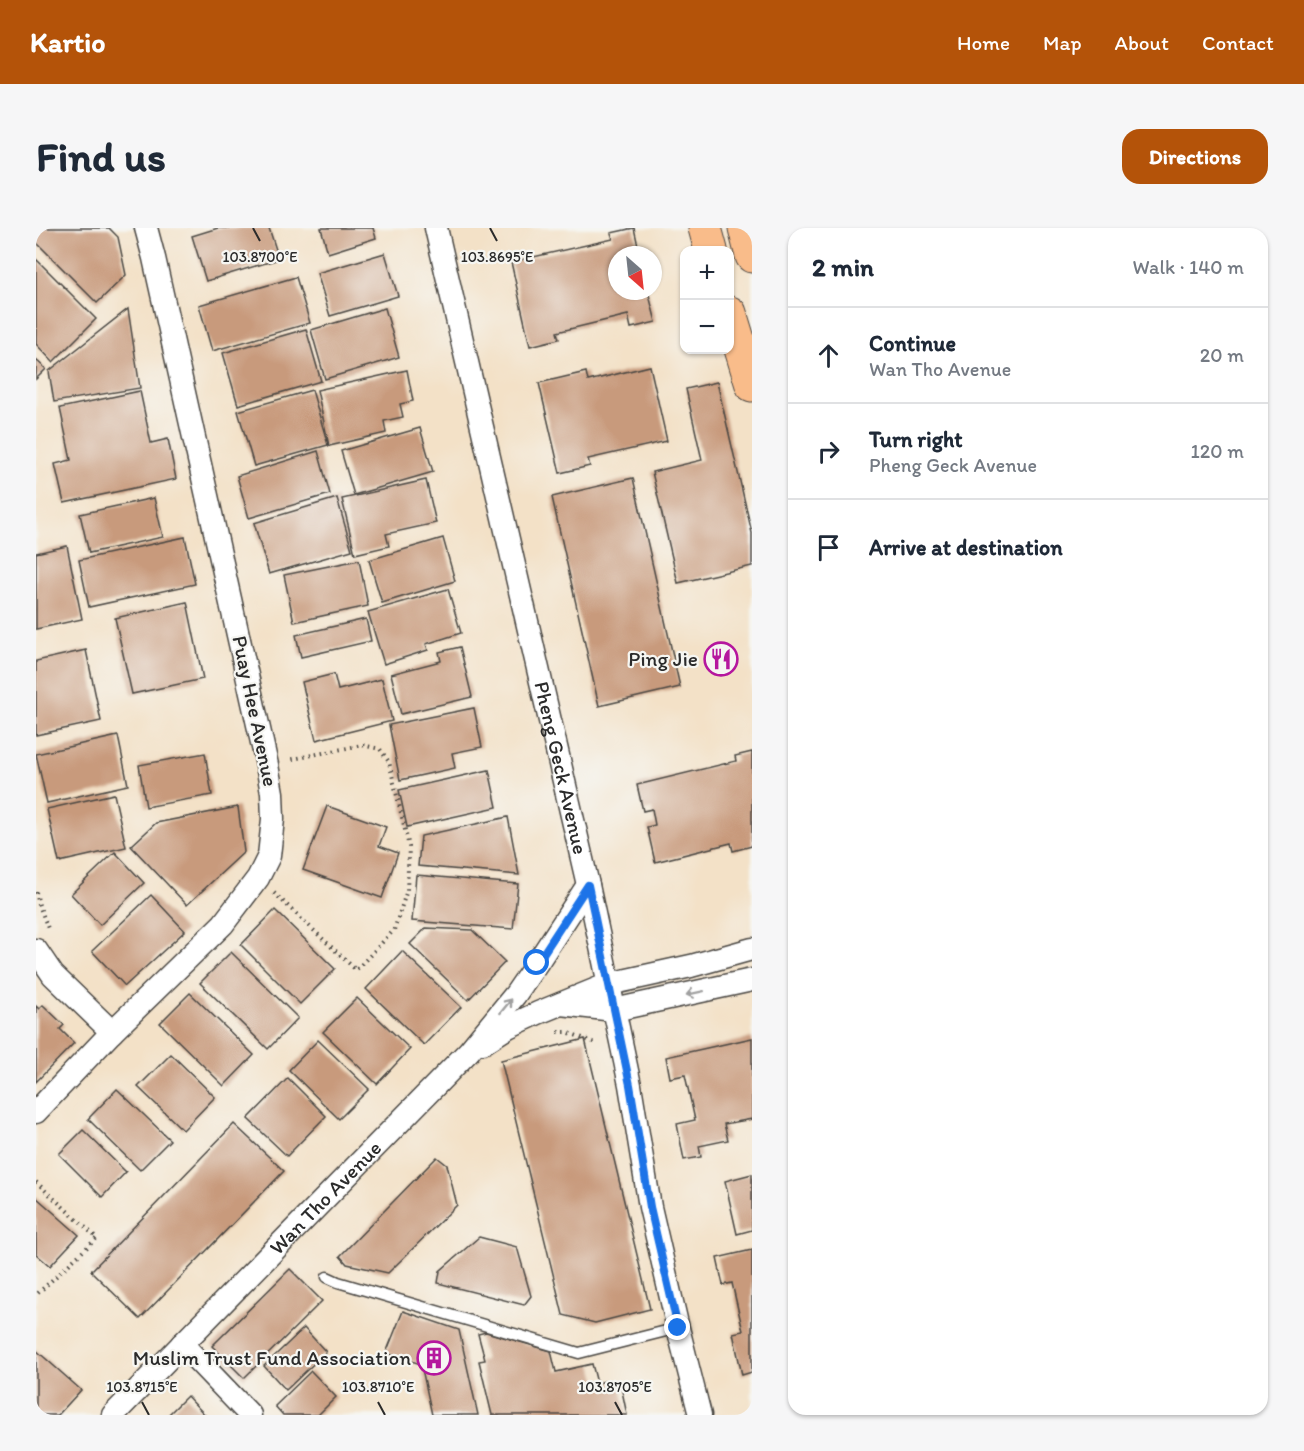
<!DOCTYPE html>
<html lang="en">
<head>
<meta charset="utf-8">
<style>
	:root { --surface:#fff; --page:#f6f6f7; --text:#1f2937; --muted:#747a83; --line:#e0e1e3; --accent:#b45309 }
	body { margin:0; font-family:Itim,sans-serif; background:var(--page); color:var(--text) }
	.controls { position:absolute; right:18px; top:18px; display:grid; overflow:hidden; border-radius:12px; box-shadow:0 2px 4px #0004 }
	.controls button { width:54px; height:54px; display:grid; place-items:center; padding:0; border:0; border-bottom:2px solid var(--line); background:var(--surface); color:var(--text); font:30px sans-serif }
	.compass { position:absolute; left:572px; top:18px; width:54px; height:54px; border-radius:50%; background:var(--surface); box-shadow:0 2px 4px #0004; rotate:153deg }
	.stop { position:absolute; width:18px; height:18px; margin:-14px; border:4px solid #1a73e8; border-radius:50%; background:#fff }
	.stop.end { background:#1a73e8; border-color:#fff; box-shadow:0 2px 6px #0008 }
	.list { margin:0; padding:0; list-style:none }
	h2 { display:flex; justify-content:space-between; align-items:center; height:78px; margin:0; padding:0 24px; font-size:26px }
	h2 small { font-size:20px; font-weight:400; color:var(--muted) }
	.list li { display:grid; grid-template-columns:39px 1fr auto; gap:18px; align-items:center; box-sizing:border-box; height:96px; padding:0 24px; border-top:2px solid var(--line) }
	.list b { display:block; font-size:22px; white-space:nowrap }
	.list p { margin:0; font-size:20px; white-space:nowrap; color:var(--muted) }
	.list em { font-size:20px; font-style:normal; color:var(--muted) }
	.icon { flex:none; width:33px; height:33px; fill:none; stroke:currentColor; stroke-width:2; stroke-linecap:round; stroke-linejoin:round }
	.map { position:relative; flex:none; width:716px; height:1187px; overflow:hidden; border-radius:18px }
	header { display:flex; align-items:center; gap:36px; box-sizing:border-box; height:84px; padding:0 30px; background:var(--accent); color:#fff }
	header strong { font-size:28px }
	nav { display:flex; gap:33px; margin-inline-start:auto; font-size:21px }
	.intro { display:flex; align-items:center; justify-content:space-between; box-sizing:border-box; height:144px; padding:0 36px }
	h1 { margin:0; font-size:42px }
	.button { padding:15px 27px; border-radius:18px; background:var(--accent); color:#fff; font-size:21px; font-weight:700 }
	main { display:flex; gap:36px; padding:0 36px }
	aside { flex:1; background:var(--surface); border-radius:18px; box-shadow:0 2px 4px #0004 }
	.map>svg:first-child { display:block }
	.building { fill:#c89a7c }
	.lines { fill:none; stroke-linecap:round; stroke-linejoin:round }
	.service-casing { stroke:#494642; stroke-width:13 }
	.minor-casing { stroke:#494642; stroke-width:25 }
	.primary-casing { stroke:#494642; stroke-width:35 }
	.path { stroke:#494642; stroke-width:4; stroke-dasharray:1.5 4.5; stroke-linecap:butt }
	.service { stroke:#fff; stroke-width:10 }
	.minor { stroke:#fff; stroke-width:22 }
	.primary { stroke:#f9bc8a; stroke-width:33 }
	.oneway { stroke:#a0a0a0 }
	.route { stroke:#1a73e8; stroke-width:8 }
	.ticks { fill:none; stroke:#2b2b2b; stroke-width:2 }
	.labels { text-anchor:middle; stroke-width:4.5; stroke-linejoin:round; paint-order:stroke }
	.poi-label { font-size:21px; fill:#2b2b2b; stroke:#f6f6f2; text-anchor:end }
	.street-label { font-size:21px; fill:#2b2b2b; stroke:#f6f6f2 }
	.ticks-label { font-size:15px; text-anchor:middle; fill:#2b2b2b; stroke:#f6f6f2; stroke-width:4.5; stroke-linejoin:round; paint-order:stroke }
</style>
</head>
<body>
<header>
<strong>Kartio</strong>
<nav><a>Home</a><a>Map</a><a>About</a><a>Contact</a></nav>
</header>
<div class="intro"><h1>Find us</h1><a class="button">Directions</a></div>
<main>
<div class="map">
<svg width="716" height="1187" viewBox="0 0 716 1187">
	<rect width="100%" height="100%" fill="#f6f6f2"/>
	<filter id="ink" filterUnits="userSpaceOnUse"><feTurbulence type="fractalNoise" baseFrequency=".0167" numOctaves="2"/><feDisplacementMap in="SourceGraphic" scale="12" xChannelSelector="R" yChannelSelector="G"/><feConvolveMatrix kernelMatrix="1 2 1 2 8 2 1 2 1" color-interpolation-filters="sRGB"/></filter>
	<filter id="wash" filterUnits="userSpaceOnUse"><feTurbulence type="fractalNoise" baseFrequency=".008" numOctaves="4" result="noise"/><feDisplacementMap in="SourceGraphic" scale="24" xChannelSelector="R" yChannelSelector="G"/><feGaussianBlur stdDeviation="1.35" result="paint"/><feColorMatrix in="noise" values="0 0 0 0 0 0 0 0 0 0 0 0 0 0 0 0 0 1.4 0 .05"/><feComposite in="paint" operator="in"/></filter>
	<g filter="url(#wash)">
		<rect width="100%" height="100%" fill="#f3e1c7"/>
		<g id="blocks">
			<!-- building -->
			<g class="building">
				<path d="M0,0H73L82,9L90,47L61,75L0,14Z"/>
				<path d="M182,0H233L243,31L170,53L156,8Z"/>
				<path d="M285,0H337L340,10L292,25Z"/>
				<path d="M598,0L604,27H581V63H612L620,94L595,100L592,87L521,104L523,111L494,118L475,34L577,11L575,5Z"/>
				<path d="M349,25L362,68L294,88L281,45Z"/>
				<path d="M0,31L60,91L17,134L0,116Z"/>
				<path d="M260,49L274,95L176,123L163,77Z"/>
				<path d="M349,80L363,129L289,151L275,102Z"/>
				<path d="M92,81L104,160L18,174L13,143Z"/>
				<path d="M270,101L285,153L202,177L187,125Z"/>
				<path d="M0,132L10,141L0,151Z"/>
				<path d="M614,138L631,213L552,231L554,238L524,245L503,155L550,144L552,153Z"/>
				<path d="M371,142L377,173L364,176L367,189L348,193L350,205L293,218L281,162Z"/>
				<path d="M681,154L716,305V338L642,355L616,244L666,232L650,161Z"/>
				<path d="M276,162L292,217L218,238L202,183Z"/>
				<path d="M104,163L115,215L132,211L140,251L28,275L19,236L35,232L24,180Z"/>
				<path d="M384,200L397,244L318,267L305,223Z"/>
				<path d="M282,223L294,266L213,290L201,248Z"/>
				<path d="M597,250L644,459L563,478L516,269Z"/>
				<path d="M390,252L400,295L350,306L353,318L319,326L306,271Z"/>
				<path d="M118,270L127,309L53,325L44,286Z"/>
				<path d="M301,270L316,322L233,346L218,295Z"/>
				<path d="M149,309L159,356L53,379L43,332Z"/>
				<path d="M407,310L419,353L346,375L333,332Z"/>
				<path d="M31,318L46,391L0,401V325Z"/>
				<path d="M323,332L332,378L258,394L248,347Z"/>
				<path d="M412,361L425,405L390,416L392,422L348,436L332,384Z"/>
				<path d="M151,374L167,451L96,466L79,390Z"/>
				<path d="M330,391L335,413L265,429L260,407Z"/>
				<path d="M424,419L436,469L365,486L355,446L405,433L403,424Z"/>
				<path d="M50,422L65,493L0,507V433Z"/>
				<path d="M298,446L302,462L346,451L356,493L280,512L266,454Z"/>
				<path d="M438,480L446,519L416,525L419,540L364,552L353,497Z"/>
				<path d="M82,508L92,557L11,575L0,526Z"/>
				<path d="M716,524V618L697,623L695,615L619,634L611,599L619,597L616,581L607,583L601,557L700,533L699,528Z"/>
				<path d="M169,525L176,567L110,579L103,537Z"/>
				<path d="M453,542L461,579L371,599L363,562Z"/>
				<path d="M78,566L90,619L23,634L11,581Z"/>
				<path d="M291,578L350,599L343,618L362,625L346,670L267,642Z"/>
				<path d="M202,579L208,624L151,677L95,618L120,595Z"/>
				<path d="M472,589L483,647L382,638L385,608Z"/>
				<path d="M79,624L108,655L64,697L35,666Z"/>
				<path d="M380,647L482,656L477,701L376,693Z"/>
				<path d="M115,667L149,703L89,758L56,723Z"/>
				<path d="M239,682L299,741L264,776L205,717Z"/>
				<path d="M390,700L436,702L469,734L432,772L374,716Z"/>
				<path d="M366,723L425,779L388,817L330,761Z"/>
				<path d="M195,724L262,790L232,821L164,755Z"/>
				<path d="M154,765L218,827L188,858L124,795Z"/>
				<path d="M321,770L374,821L341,856L287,804Z"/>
				<path d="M7,777L28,797L24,801L38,815L0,854V778L3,781Z"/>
				<path d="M716,810V891L688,896L692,912L663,918L665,929L648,932L641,896L659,892L649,847L634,850L630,829Z"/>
				<path d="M549,811L614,1081L559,1095L527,1087L465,832Z"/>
				<path d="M282,812L333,861L303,891L253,842Z"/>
				<path d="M135,826L179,869L147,902L102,859Z"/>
				<path d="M252,850L290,888L251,928L212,891Z"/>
				<path d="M81,861L134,912L104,942L52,891Z"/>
				<path d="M198,896L248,943L104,1091L55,1043Z"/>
				<path d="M47,902L90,944L66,969L23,926Z"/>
				<path d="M401,929L411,937L421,977L352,1045L311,1036L304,1028Z"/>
				<path d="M716,946V1002L701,1006L689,953Z"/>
				<path d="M0,969L43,1007L14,1038L0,1026Z"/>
				<path d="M443,1009L481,1019L495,1068L488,1077L402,1055L404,1043Z"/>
				<path d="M716,1022V1144L706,1147L697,1105L707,1103L696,1055L687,1057L681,1030Z"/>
				<path d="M254,1041L286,1073L208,1150L176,1118Z"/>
				<path d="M367,1083L423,1102L442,1187H396L385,1136L350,1125Z"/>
				<path d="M268,1100L290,1124L250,1162L228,1138Z"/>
				<path d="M450,1104L515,1123L520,1144L556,1136L561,1155L574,1152L577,1160L585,1158L591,1187H456L443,1133L449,1132L442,1106Z"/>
				<path d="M0,1122L45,1162L22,1187H2L0,1185Z"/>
				<path d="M275,1143L300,1169L282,1187H247L239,1178Z"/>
				<path d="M151,1168L169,1187H132Z"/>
			</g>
		</g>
	</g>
	<g filter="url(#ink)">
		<use href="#blocks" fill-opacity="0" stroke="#494642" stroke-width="1.5"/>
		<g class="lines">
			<defs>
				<path id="service" d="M291,1049L302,1054L543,1125L642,1100"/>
				<g id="minor">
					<path id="s1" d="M400,0L552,657L594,857L614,979L642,1100L664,1187"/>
					<path d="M0,722L17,747L76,804"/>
					<path d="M525,776L578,782L716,752"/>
					<path d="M447,815L472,799L502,785L573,756L655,738L716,721"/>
					<path d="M0,884L76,804L187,696L222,650L233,628L237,591L236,565L231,537L118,30L110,0"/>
					<path d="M146,1116L214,1187"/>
					<path id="s2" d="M77,1187L433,823L479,767L501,735L552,657"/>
				</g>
				<g id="primary">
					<path d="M669,0L675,22"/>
					<path d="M709,0L716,28"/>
					<path d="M694,85L716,157"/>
				</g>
			</defs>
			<!-- service casing -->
			<use href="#service" class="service-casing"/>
			<!-- minor casing -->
			<use href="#minor" class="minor-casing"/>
			<!-- primary casing -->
			<use href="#primary" class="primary-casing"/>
			<!-- path -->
			<g class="path">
				<path d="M0,664L3,677L13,703"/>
				<path d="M238,665L320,742L358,702L371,662L373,619L353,534L344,521L326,517L252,532"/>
				<path d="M522,804H531L557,814H560"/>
				<path d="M0,954L61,1010L0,1067"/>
			</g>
			<!-- service -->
			<use href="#service" class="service"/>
			<!-- minor -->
			<use href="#minor" class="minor"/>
			<!-- primary -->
			<use href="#primary" class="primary"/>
		</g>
		<!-- one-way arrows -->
		<defs><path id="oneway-shaft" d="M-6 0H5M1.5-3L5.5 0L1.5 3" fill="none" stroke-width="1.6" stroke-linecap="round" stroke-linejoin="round" transform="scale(1.5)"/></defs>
		<g class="oneway">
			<use href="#oneway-shaft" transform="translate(659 765) rotate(168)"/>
			<use href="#oneway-shaft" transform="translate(470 778) rotate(-51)"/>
		</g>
	</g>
	<g class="lines" filter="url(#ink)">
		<!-- route -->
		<path class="route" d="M501,735L552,657L594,857L614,979L642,1100"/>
	</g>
	<!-- ticks -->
	<path class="ticks" d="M217,0L224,13M454,0L461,13M106,1174L113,1187M342,1174L349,1187M579,1174L586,1187"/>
	<!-- icons -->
	<defs>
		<symbol id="restaurant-ring" viewBox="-11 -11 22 22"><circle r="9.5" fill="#f6f6f2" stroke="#b5179e" stroke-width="1.5"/><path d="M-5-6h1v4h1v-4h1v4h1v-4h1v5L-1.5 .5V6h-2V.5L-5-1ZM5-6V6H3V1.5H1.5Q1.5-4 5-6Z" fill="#b5179e"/></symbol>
		<symbol id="building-ring" viewBox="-11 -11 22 22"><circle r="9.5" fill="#f6f6f2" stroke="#b5179e" stroke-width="1.5"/><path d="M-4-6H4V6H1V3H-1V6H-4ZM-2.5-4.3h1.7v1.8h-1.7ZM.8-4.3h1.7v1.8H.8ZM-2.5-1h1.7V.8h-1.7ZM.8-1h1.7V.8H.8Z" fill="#b5179e"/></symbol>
	</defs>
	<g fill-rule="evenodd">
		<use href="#restaurant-ring" x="666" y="412" width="38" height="38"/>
		<use href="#building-ring" x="379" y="1111" width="38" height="38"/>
	</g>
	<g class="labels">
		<!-- poi labels -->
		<g class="poi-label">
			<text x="662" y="438">Ping Jie</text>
			<text x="375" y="1137">Muslim Trust Fund Association</text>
		</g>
		<!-- street labels -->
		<g class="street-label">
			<text transform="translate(219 483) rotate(78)" y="7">Puay Hee Avenue</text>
			<text dy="7" stroke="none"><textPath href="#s1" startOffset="554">Pheng Geck Avenue</textPath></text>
			<text dy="7" stroke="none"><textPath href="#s2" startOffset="304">Wan Tho Avenue</textPath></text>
		</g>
	</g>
	<g class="ticks-label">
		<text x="224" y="34">103.8700°E</text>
		<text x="461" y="34">103.8695°E</text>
		<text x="106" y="1164">103.8715°E</text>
		<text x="342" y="1164">103.8710°E</text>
		<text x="579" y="1164">103.8705°E</text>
	</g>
</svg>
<div class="controls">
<button>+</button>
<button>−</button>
</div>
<svg class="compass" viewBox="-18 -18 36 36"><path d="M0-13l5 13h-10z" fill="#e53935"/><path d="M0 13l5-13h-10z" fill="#747a83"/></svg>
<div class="stop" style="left:501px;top:735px"></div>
<div class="stop end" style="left:642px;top:1100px"></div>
</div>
<aside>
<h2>2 min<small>Walk · 140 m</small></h2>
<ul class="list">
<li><svg class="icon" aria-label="ahead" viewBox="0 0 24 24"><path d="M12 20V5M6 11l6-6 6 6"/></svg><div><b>Continue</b><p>Wan Tho Avenue</p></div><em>20 m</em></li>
<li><svg class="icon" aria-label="right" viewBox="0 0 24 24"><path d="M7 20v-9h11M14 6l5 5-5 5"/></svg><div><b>Turn right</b><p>Pheng Geck Avenue</p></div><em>120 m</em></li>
<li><svg class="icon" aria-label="arrive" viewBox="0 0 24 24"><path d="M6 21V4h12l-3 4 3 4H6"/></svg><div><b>Arrive at destination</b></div></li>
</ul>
</aside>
</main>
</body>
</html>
